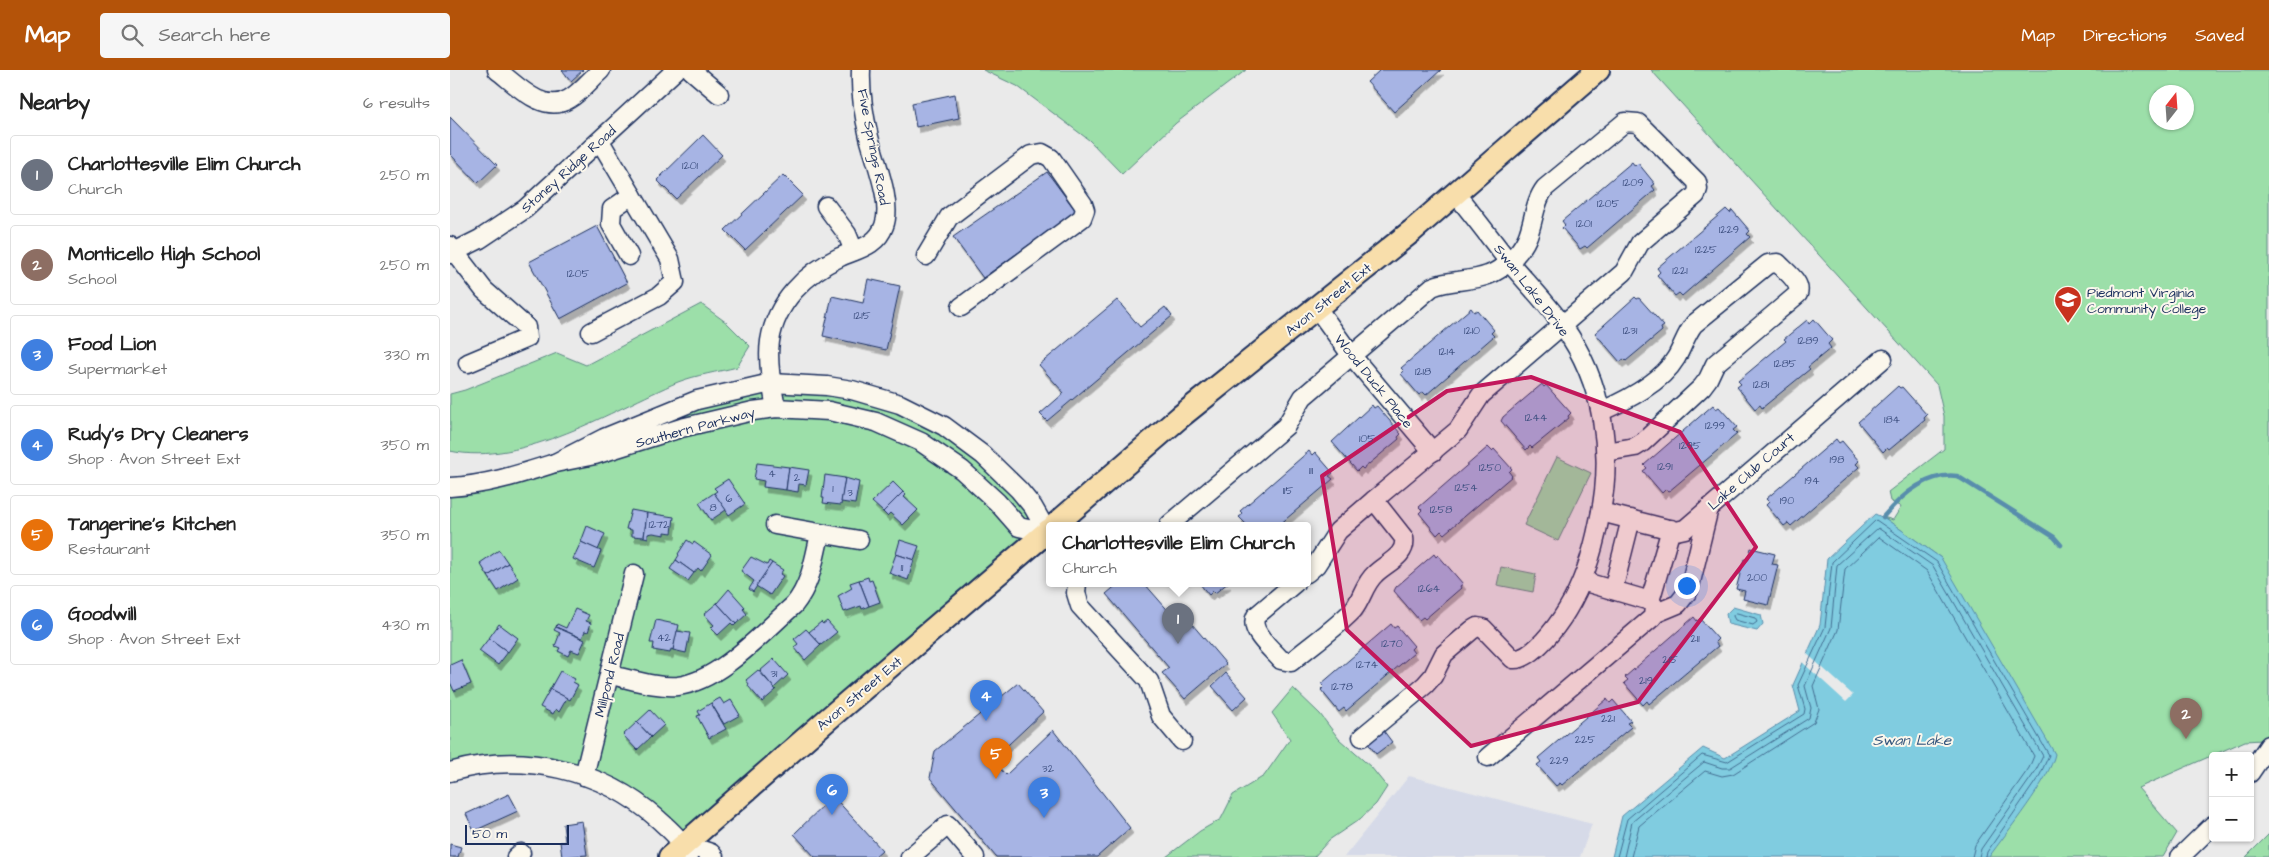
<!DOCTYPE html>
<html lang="en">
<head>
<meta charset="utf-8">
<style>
	:root { --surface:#fff; --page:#f6f6f6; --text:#222; --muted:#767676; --line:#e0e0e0; --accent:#b45309 }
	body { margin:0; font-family:"Architects Daughter",sans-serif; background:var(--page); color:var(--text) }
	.controls { position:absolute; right:15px; bottom:15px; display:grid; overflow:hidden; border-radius:5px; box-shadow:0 1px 4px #0004 }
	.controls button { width:45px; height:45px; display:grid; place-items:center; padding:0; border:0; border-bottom:1px solid var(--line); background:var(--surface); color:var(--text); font:25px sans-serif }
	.compass { position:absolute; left:1699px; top:15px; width:45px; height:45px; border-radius:50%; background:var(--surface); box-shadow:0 1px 4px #0004; rotate:17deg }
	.scale { position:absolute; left:15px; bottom:12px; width:104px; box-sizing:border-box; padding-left:5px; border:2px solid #1b2f5e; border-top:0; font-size:14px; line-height:18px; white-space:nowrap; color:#1b2f5e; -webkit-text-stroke:4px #fbf7ec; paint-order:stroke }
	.you { position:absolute; left:1236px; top:515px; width:18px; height:18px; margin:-12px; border:4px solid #fff; border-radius:50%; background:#1a73e8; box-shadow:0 0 0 8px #1a73e833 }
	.badge { display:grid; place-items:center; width:32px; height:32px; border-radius:50%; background:var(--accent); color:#fff; font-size:16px; font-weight:700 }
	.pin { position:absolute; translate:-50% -41px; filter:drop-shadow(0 1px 2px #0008) }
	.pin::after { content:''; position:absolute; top:26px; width:18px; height:15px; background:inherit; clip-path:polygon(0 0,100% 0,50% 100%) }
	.popup { position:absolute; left:596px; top:452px; width:265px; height:65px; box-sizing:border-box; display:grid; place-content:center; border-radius:5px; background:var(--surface); filter:drop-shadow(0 1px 4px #0005); font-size:16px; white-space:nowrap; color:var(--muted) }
	.popup b { font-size:19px; color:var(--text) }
	.popup::after { content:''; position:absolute; left:50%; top:100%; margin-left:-10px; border:10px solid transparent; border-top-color:var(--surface) }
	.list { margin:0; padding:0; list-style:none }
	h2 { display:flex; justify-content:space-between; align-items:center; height:65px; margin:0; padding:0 20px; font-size:21px }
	h2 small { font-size:16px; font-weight:400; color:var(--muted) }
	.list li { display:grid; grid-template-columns:32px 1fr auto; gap:15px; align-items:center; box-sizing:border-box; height:80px; margin:0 10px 10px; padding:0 10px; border:1px solid var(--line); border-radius:5px }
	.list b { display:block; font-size:19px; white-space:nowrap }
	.list p { margin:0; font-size:16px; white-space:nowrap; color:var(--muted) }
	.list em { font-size:16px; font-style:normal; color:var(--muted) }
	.icon { flex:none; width:28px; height:28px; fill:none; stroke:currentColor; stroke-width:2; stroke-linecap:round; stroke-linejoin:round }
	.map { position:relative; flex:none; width:1819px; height:787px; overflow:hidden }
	header { display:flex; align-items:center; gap:30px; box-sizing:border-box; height:70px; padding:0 25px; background:var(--accent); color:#fff }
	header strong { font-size:24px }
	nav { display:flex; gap:28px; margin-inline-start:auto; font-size:18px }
	.search { width:350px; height:45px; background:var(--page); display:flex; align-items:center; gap:12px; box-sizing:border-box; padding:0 18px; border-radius:5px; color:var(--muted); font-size:19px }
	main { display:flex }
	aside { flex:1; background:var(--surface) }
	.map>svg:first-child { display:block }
	.built { fill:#d6dae8 }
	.green { fill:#9cdfa9; stroke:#5c8784; fill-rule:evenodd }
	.water { fill:#80cce0; stroke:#588dac }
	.pier { fill:#eaeaea }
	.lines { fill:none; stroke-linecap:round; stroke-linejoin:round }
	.shore { stroke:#436e92; stroke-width:1 }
	.stream { stroke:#588dac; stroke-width:4.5 }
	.building { fill:#a7b4e4; stroke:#1b2f5e; filter:url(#shadow) }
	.minor-casing { stroke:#1b2f5e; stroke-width:21 }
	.major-casing { stroke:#1b2f5e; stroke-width:26 }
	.minor { stroke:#fbf7ec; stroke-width:18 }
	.major { stroke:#f8deab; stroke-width:22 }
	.marked { fill:#c2185b; fill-opacity:0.2; stroke:#c2185b; stroke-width:4; stroke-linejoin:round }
	.labels { text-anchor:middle; stroke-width:4; stroke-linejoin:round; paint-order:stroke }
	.number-label { font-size:11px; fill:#3e5080 }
	.street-label { font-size:14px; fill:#1b2f5e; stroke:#fbf7ec }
	.poi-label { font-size:14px; fill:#1b2f5e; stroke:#fbf7ec; text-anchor:start }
	.water-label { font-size:15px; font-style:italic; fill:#34567e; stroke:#fbf7ec }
</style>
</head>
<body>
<header>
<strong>Map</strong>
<div class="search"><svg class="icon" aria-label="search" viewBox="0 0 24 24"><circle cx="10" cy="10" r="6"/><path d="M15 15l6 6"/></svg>Search here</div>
<nav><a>Map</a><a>Directions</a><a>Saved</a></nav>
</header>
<main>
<aside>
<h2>Nearby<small>6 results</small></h2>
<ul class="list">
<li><span class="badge" style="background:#6b7280">1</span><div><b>Charlottesville Elim Church</b><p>Church</p></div><em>250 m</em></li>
<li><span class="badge" style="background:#8d6e63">2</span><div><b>Monticello High School</b><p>School</p></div><em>250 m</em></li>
<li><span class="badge" style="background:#3f7fe0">3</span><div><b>Food Lion</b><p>Supermarket</p></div><em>330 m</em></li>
<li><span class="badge" style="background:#3f7fe0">4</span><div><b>Rudy's Dry Cleaners</b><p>Shop · Avon Street Ext</p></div><em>350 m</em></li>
<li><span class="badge" style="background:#e8710a">5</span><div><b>Tangerine's Kitchen</b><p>Restaurant</p></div><em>350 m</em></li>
<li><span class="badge" style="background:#3f7fe0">6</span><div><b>Goodwill</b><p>Shop · Avon Street Ext</p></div><em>430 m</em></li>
</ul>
</aside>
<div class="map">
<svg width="1819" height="787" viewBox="0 0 1819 787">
	<defs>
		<filter id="shadow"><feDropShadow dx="3" dy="5.5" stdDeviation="0" flood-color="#0004"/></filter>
	</defs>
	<rect width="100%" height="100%" fill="#eaeaea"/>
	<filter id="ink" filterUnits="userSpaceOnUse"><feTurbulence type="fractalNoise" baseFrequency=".02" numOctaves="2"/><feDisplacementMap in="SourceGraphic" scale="10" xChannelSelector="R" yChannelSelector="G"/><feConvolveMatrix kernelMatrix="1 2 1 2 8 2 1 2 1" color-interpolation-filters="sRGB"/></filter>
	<g filter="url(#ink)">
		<!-- built -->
		<path class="built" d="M959,706L1142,754L1130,787H894Z"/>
		<!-- green -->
		<g class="green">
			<path d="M533,0H796L726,53L672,104L639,70L567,16Z"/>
			<path d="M1201,0H1819V674L1812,670L1795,671L1688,718L1727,763L1713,787H1539L1491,488L1433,447L1443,450L1451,437L1440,431L1438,422L1494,379V346L1487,315ZM1706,22H1736V52H1706Z"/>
			<path d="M251,234L277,253L300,276L287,297C268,302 246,305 228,312C162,340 73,397 0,381V324L15,320L107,283L136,295Z"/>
			<path d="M402,320L514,370L597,463L234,774L218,759L109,698L0,702V417L24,415L276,322Z"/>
			<path d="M1107,387L1141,403L1108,471L1074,455Z"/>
			<path d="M1051,497L1086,504L1083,522L1047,515Z"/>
			<path d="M843,618L870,644L889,669L921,697L937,717L926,734L910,749L879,770L864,787H716L750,761L771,749L783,725L814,706L840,669L822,643Z"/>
			<path d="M1819,764V787H1796Z"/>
		</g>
		<!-- water -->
		<g class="water">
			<path d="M1425,444L1436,449L1491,488L1605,684C1600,709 1556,763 1539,787H1162L1172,746L1253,678L1275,688L1350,641L1343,615L1370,555L1377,489Z"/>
			<path d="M1283,537L1311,545L1313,554L1307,561L1278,554L1276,544Z"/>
		</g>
		<!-- pier -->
		<path class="pier" d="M1355,582L1403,625L1396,632L1351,591Z"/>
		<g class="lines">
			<!-- shore -->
			<g class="shore">
				<path d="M1287,543L1305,548L1307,552L1303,555L1285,550L1283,546Z"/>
				<path d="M1167,787L1177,749L1252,685L1277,692L1354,644L1355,639L1348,615L1375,557L1382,492L1426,450L1487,492L1599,685L1590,705L1537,782L1536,787"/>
				<path d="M1174,787L1182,752L1254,692L1272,698H1280L1359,648L1361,638L1355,616L1381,558L1387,495L1428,458L1483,496L1593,686L1585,702L1531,779L1529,787"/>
				<path d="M1181,787L1189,756L1255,701L1272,706L1283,704L1364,652L1369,639L1363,616L1388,560L1395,499L1429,467L1477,501L1584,686L1579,698L1525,775L1522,787"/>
			</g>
			<!-- stream -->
			<path class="stream" d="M1433,447C1451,426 1477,402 1507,406L1604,467L1611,475"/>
		</g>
		<!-- building -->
		<g class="building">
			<path d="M112,0H133L121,11Z"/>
			<path d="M930,0H991L944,42L917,12Z"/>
			<path d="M505,24L509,48L466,57L462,33Z"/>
			<path d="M0,47L47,95L28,113L0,84Z"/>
			<path d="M253,65L272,85L226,129L207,110Z"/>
			<path d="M1182,92L1185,96L1188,93L1205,114L1202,116L1205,120L1137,178L1135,176L1130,179L1112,158L1115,155L1112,151Z"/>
			<path d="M597,102L626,141L533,208L503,167Z"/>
			<path d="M333,105L353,125L295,180L275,160Z"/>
			<path d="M1276,139L1280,143L1282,140L1300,161L1297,164L1300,167L1232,226L1229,223L1225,226L1207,205L1210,202L1207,198Z"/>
			<path d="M147,156L177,213L110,249L79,192Z"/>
			<path d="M418,209L450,216L436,280L373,266L382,226L413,233Z"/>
			<path d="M1185,227L1187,229L1189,228L1214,256L1211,258L1212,261L1176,291L1174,289L1170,292L1145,263Z"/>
			<path d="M667,230L690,257L715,237L722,246L597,351L590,344L614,323L589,295Z"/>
			<path d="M1021,238L1024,242L1027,240L1044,260L1041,263L1044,266L976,325L973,322L969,325L951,304L954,301L951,298Z"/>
			<path d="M1364,249L1382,270L1378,274L1381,278L1358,297L1360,299L1312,338L1310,335L1305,339L1287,317L1291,314L1288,311L1336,271L1334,269L1357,250L1359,254Z"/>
			<path d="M1092,314L1094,317L1096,315L1121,343L1118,346L1119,348L1082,378L1080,376L1076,380L1051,351L1053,347Z"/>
			<path d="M1448,316L1450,318L1452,317L1477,345L1474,348L1475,350L1439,380L1437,378L1433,382L1408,352Z"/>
			<path d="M922,335L924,338L927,336L951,364L948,367L949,369L913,399L911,397L907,401L882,372Z"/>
			<path d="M1263,335L1266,339L1269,337L1287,357L1283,360L1287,364L1218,422L1216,419L1212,423L1193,401L1197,398L1194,395Z"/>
			<path d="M1386,369L1389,373L1392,371L1409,391L1406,394L1409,397L1341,456L1338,453L1334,456L1316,435L1319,432L1316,429Z"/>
			<path d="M1038,377L1042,381L1044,379L1062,399L1059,402L1062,406L994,464L991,461L987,465L969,443L972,440L969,437Z"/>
			<path d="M859,381L862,385L865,382L883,403L879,406L883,409L829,455H797L789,447L793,444L790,441Z"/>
			<path d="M307,393L339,397L336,420L313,417L314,411L304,409Z"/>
			<path d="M339,397L359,400L356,415L349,414L348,422L336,420Z"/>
			<path d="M375,405L395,408L391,435L373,433L374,428H372Z"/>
			<path d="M395,408L409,412L405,434L391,432Z"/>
			<path d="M278,409L295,434L279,445L264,423L267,421L264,418Z"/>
			<path d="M443,412L453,422L433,442L422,432Z"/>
			<path d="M453,422L456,425L454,427L468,440L453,455L440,443L437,446L433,442Z"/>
			<path d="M264,423L276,440L261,450L249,433Z"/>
			<path d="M181,440L197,443L194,467L182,466V460L176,459Z"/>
			<path d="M197,443L224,447L222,463L215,462V465L203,463L198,464V468L194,467Z"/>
			<path d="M137,456L155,464L148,480L131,472Z"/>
			<path d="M237,470L243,474L244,472L262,485L251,501L248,498L244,503L226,490L229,485L228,484Z"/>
			<path d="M450,470L469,476L464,490L446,484Z"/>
			<path d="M131,472L151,481L144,498L123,489Z"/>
			<path d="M1301,478L1325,484L1322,494L1328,495L1318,535L1293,529L1295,521L1286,519L1294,489L1298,490Z"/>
			<path d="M49,480L58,493L38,506L30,493Z"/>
			<path d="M446,484L464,490L458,510L439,503Z"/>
			<path d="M984,484L986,487L988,485L1013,514L1010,516L1011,518L975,549L973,547L969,550L944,521L946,517Z"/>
			<path d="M301,487L317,495L319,491L322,493L303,522L299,519L304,511L291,501Z"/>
			<path d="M226,490L244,503L238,511L220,499Z"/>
			<path d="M58,493L68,508L48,521L38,506Z"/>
			<path d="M322,493L333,500L330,504L333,506L320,525L306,516Z"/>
			<path d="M418,507L419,511L422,510L430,532L419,536L409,510Z"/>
			<path d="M409,510L419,536L412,539L411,536L394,542L388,526L402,518L400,513Z"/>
			<path d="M669,513H694L729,553L736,547L776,594L735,629L712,603L719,598L656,524Z"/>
			<path d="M749,513H778L765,523L763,521L759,525Z"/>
			<path d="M279,519L295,537L293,539L297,544L286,554L267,533Z"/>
			<path d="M267,533L286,554L284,556L281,553L268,565L261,558L264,555L254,544Z"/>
			<path d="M125,539L139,545L136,551L141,553L138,562L135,561L132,568L106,557L107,554L116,558Z"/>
			<path d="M1244,547L1247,551L1250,549L1268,569L1265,572L1268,576L1199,634L1197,631L1193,635L1174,613L1178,610L1175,607Z"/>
			<path d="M206,550L229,555L223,580L221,579L220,583L203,580L204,573H200Z"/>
			<path d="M377,551L387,562L371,575L359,562L371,552L373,554Z"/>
			<path d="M49,554L68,568L58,582L39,568Z"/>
			<path d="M941,554L944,558L947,556L964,576L961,579L964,583L896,641L894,638L889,642L871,620L874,617L871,614Z"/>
			<path d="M106,557L135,570L129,583L121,580L118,586L108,581L110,578L105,576L110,563L104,560Z"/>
			<path d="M356,559L371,575L355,590L344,577L348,574L344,569Z"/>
			<path d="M227,561L240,563L236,583L223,580Z"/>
			<path d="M39,568L58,582L48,595L29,581Z"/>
			<path d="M324,589L338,605L324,618L310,601Z"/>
			<path d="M11,590L21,614L4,621L0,612V595Z"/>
			<path d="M308,600L326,620L312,632L298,616L299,614L296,610Z"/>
			<path d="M110,601L125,609L123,612L128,615L120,630L100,619Z"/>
			<path d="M776,603L797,627L783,640L762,616Z"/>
			<path d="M568,613L593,642L542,690L556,705L603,660L680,758L647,787H546L480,708L485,681Z"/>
			<path d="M100,619L117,628L109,642L106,639L103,644L90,637Z"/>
			<path d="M270,628L274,634L281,630L290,645L274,654L261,633Z"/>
			<path d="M1157,629L1160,633L1163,630L1181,651L1177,653L1181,657L1112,715L1110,713L1106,716L1087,695L1091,692L1088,688Z"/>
			<path d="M261,633L276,659L259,668L247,646L250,645L248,641Z"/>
			<path d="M200,640L214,655L201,667L187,652Z"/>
			<path d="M187,652L201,667L187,680L173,665Z"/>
			<path d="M933,660L942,672L926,684L917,672Z"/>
			<path d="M59,724L68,741L24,761L16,744Z"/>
			<path d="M383,726L432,780L424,787H365L344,764Z"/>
			<path d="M132,751L137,785L112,787L110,772H115L113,754Z"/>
			<path d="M0,774L11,777L8,787H0Z"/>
		</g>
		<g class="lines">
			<defs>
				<g id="minor">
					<path d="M47,0C66,14 93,45 119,29C130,23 141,9 151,0"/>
					<path d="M241,0L269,24"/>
					<path d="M376,136L397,164L404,181"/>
					<path d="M0,176L34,220L76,257L77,268L18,293"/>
					<path d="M0,184L30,169L75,139L226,0"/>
					<path d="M179,186L161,154L162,139L182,125"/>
					<path d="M476,186L499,147L581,85L592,83L601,88L633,134L635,140L632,148L511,237"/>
					<path d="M867,238L901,285L983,382"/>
					<path d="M141,262L209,226L225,212L220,189L150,71"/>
					<path d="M326,338C322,317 317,292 320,271C326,232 356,203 390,187C408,179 427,176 434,156C443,133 425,91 419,67C414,46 410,23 411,0"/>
					<path d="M1152,341C1177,330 1211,313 1226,288C1233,276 1236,264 1244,254L1318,194L1328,193C1336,202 1352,212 1348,224L1265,294L1258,309L1252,317L1193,372L1185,377L1156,382"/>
					<path d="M0,417C37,415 70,404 105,393"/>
					<path d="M1151,442L1226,461L1235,459L1433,289"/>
					<path d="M325,455L409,470"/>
					<path d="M719,455L836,356L853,327L982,217C1000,209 1020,212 1038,205C1053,200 1071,182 1077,168C1084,152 1084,132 1095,118L1175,52L1188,53L1247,112L1248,119L1246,125L1190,173L1174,202L1031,325L1008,360L924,430"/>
					<path d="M597,463L569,457L547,432L512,400L471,372L426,352L379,341L326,338L303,341L231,358L145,385L105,393L154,368L247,330L321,313L377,316L402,320L450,334L494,356L533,385L569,420L583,437L599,465"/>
					<path d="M627,513L626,523L630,536L699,611L711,646L732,671"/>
					<path d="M845,513L806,546C798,561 822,579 831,590L841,592C861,575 885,559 903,540C912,529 914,514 925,504C936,493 957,486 954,468L924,430L888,461L866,495L857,503"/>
					<path d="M1163,520L1181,449"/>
					<path d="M1200,531L1221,459"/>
					<path d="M1204,544L1228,534L1239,520L1259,438"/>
					<path d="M160,605C181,609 206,618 228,616C270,611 313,562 344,535C361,514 364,490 370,464"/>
					<path d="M912,667L975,615L983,606L994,584L1022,560L1027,557L1033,558L1063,589C1082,591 1108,555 1117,540C1133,514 1143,482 1149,451C1164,384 1154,313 1113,256C1097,233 1077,213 1059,192C1041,169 1024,146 1005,123"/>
					<path d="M1038,687L1203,547L1204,536L1200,531L1132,511"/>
					<path d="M0,702C72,681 152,699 208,749C221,761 233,770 238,787"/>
					<path d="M1800,703L1819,675"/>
					<path d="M134,706L184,504"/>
					<path d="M234,774L261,783L264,787"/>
					<path d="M66,787L71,783"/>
					<path d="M460,787L498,755L525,787"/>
					<path d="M1730,787L1763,755"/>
				</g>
				<g id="major">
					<path d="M605,455L730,347L962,161L1148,0"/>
					<path d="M220,787L378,649L599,460"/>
				</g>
			</defs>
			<!-- minor casing -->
			<use href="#minor" class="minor-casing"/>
			<!-- major casing -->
			<use href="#major" class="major-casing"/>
			<!-- minor -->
			<use href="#minor" class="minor"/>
			<!-- major -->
			<use href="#major" class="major"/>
		</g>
	</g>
	<!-- marked area -->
	<path class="marked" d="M1081,307L1230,362L1306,477L1188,632L1021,676L897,560L872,406L997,321Z"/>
	<!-- icons -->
	<defs>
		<symbol id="university-pin" viewBox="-11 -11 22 30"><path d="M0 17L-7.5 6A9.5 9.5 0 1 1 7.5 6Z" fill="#c8321e" stroke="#fbf7ec"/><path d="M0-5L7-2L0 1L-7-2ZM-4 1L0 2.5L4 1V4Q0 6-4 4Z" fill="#fff"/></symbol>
	</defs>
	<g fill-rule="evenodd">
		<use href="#university-pin" x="1602" y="214" width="32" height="43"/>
	</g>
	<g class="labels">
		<!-- number labels -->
		<g class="number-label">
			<text x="240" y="99">1201</text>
			<text x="1183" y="116">1209</text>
			<text x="1158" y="137">1205</text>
			<text x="1134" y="157">1201</text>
			<text x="1279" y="163">1229</text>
			<text x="1256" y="183">1225</text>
			<text x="1230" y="204">1221</text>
			<text x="128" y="207">1205</text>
			<text x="412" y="249">1215</text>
			<text x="1022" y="264">1210</text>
			<text x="1180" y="264">1231</text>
			<text x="1358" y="274">1289</text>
			<text x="997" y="285">1214</text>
			<text x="1335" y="297">1285</text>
			<text x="973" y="305">1218</text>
			<text x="1311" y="318">1281</text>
			<text x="1086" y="351">1244</text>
			<text x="1442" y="353">184</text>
			<text x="1265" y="359">1299</text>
			<text x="917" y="372">105</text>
			<text x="1240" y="379">1295</text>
			<text x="1387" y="393">198</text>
			<text x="1215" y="400">1291</text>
			<text x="1040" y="401">1250</text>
			<text x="861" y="404">111</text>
			<text x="322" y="407">4</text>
			<text x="347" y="411">2</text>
			<text x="1362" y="414">194</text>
			<text x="1016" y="421">1254</text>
			<text x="383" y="422">1</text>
			<text x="838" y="424">115</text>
			<text x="400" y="426">3</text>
			<text x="279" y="432">6</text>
			<text x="1337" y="434">190</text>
			<text x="263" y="441">8</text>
			<text x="991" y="443">1258</text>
			<text x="209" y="458">1272</text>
			<text x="452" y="501">11</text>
			<text x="1307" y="511">200</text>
			<text x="979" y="522">1264</text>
			<text x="214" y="571">42</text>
			<text x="1245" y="572">211</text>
			<text x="942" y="577">1270</text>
			<text x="1220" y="593">215</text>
			<text x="917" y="598">1274</text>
			<text x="324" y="607">31</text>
			<text x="1196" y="614">219</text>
			<text x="892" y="620">1278</text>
			<text x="1158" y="652">221</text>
			<text x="1135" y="673">225</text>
			<text x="1109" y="694">229</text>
			<text x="598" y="702">32</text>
		</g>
		<!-- street labels -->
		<g class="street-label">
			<text transform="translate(424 77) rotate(79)" y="5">Five Springs Road</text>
			<text transform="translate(118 99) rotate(-42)" y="5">Stoney Ridge Road</text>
			<text transform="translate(1082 220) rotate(52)" y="5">Swan Lake Drive</text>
			<text transform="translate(878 229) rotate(-39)" y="5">Avon Street Ext</text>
			<text transform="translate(924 311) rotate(51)" y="5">Wood Duck Place</text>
			<text transform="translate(245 357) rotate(-15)" y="5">Southern Parkway</text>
			<text transform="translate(1301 401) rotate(-41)" y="5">Lake Club Court</text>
			<text transform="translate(159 605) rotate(-76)" y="5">Millpond Road</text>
			<text transform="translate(409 623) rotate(-40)" y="5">Avon Street Ext</text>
		</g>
		<!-- poi labels -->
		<g class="poi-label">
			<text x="1637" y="227">Piedmont Virginia<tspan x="1637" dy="16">Community College</tspan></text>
		</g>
		<!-- water labels -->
		<g class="water-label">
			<text x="1462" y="675">Swan Lake</text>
		</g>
	</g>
</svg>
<div class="controls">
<button>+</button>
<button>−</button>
</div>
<svg class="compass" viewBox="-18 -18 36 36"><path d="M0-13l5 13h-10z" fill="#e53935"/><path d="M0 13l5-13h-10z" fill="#767676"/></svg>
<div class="scale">50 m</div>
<div class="you"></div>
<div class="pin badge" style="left:728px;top:574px;background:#6b7280">1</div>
<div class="popup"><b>Charlottesville Elim Church</b>Church</div>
<div class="pin badge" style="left:1736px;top:669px;background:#8d6e63">2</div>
<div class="pin badge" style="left:594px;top:748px;background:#3f7fe0">3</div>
<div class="pin badge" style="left:536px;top:651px;background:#3f7fe0">4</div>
<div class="pin badge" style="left:546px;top:709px;background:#e8710a">5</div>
<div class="pin badge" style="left:382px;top:745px;background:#3f7fe0">6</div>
</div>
</main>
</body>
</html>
